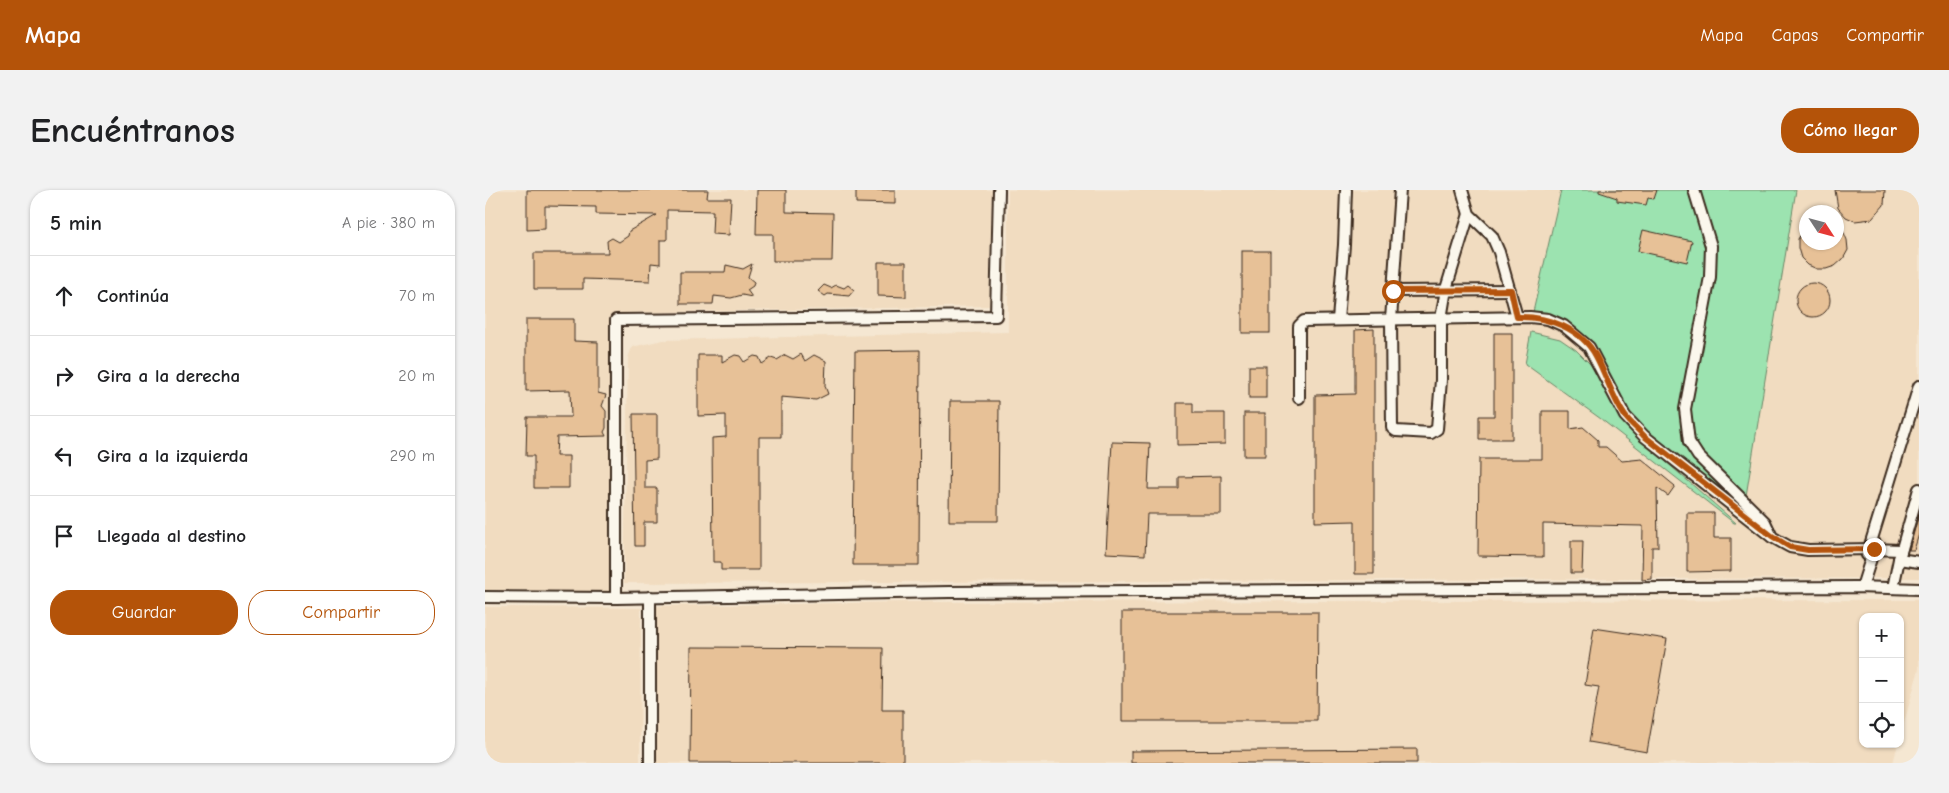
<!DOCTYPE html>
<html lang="es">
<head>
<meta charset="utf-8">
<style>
	:root { --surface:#fff; --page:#f2f2f2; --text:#202124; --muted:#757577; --line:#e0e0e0; --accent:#b45309 }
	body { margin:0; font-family:"Comic Neue",sans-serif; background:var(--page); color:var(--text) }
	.controls { position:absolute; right:15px; bottom:15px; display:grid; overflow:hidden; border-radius:10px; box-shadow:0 1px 4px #0004 }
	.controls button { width:45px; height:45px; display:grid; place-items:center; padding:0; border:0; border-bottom:1px solid var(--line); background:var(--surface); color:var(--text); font:25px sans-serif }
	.compass { position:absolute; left:1314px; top:15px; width:45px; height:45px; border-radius:50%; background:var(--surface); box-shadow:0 1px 4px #0004; rotate:126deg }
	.stop { position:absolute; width:15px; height:15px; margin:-11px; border:4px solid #b45309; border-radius:50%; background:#fff }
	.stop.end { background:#b45309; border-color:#fff; box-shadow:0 1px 5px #0008 }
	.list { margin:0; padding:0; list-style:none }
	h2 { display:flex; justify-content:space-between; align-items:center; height:65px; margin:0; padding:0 20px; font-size:21px }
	h2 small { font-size:16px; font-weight:400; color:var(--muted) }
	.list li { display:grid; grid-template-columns:32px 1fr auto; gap:15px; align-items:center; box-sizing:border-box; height:80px; padding:0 20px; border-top:1px solid var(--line) }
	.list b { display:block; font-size:19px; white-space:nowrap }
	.list em { font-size:16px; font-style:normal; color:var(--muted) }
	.actions { display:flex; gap:10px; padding:15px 20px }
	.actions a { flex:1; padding:11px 0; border:1px solid var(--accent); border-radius:20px; text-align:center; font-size:18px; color:var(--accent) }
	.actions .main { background:var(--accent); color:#fff }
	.icon { flex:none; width:28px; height:28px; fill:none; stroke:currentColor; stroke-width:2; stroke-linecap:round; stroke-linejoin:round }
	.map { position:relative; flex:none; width:1434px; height:573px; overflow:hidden; border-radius:20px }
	header { display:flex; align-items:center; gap:30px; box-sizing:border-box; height:70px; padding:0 25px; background:var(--accent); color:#fff }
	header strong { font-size:24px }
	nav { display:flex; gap:28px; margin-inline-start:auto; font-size:18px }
	.intro { display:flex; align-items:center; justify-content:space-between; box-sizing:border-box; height:120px; padding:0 30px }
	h1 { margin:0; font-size:35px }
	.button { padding:12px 22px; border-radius:20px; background:var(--accent); color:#fff; font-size:18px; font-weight:700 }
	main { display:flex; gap:30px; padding:0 30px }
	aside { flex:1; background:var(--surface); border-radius:20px; box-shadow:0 1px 4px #0004 }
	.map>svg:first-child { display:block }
	.built { fill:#f1dcc0; fill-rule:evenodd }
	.green { fill:#9ce3b0; stroke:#6c8667 }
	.building { fill:#e7c197; stroke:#3b2a1e }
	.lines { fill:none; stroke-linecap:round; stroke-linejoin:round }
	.minor-casing { stroke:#3b2a1e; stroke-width:14 }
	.minor { stroke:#fbf7ec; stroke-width:10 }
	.route { stroke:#b45309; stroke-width:6 }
</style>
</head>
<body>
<header>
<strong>Mapa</strong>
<nav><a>Mapa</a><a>Capas</a><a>Compartir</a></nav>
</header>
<div class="intro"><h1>Encuéntranos</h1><a class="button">Cómo llegar</a></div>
<main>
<aside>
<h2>5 min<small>A pie · 380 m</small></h2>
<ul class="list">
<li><svg class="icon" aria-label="ahead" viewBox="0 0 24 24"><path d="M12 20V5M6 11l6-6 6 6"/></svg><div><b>Continúa</b></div><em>70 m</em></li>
<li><svg class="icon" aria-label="right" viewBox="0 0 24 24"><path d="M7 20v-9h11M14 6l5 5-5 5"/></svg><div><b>Gira a la derecha</b></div><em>20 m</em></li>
<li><svg class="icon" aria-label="left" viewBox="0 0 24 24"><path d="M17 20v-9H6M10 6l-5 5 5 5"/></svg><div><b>Gira a la izquierda</b></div><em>290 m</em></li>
<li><svg class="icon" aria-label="arrive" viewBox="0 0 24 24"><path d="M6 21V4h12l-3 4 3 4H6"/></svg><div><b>Llegada al destino</b></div></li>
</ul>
<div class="actions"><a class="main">Guardar</a><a>Compartir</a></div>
</aside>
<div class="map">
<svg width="1434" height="573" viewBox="0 0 1434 573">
	<rect width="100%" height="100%" fill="#f5e7d2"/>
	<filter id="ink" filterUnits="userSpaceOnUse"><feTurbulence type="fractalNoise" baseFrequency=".02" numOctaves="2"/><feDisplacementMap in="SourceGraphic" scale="10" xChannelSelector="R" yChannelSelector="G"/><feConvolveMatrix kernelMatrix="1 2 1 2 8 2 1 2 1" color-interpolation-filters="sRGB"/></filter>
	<g filter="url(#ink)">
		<!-- built -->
		<g class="built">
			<path d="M0,0H507L504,116L140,123L133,130L128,402L0,400Z"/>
			<path d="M523,0H1434V388L139,393L143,168L147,157L178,150L523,142ZM1322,22H1352V52H1322Z"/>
			<path d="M1434,410V479L1415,547V427H1378V554H1413L1408,573H171V416L423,412Z"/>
			<path d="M0,417L156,418L155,573H0Z"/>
		</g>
		<!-- green -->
		<g class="green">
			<path d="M1076,0H1311L1260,312L1263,327L1158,239L1145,226L1116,171L1055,123L1048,122Z"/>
			<path d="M1046,142L1075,149L1091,160L1105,174L1147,242L1251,333H1249L1116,229L1040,174Z"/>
		</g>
		<!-- building -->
		<g class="building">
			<path d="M42,0H223L222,8H246L244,45L227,44L228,21L182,20V50H175V74L166,73L165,91L98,89V99H49V63H123L122,51L127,48L134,52L143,46L144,41L172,25L111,24V17L60,16V39L42,40Z"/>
			<path d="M272,0H301V22L348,23L347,71H288V44H271Z"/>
			<path d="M371,0H410V14L371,13Z"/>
			<path d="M1114,0H1172L1169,9L1163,8L1161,15L1132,11V8L1114,2Z"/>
			<path d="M1350,0H1400L1399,15L1387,29L1370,31L1361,27L1353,18Z"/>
			<path d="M1352,26L1362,50L1363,60L1358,69L1350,76L1341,79H1332L1323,75L1316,68L1313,58V49L1322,34V52H1352Z"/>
			<path d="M1158,40L1207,51L1202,72L1153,61Z"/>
			<rect x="757" y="61" width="28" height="82"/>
			<path d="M393,72H421V107L393,106Z"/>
			<path d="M267,74L263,87L269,92L268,96L262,100L267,107L257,105L246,108L229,106L228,114H195V82H240L241,75L258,79Z"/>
			<circle cx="1328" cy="110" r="17"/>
			<path d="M339,95L346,98L351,95L359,98L363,95L369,100L364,106L343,104L340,106L333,101Z"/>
			<path d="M41,129H89V151L113,152V203L121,205L117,216L121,221V238L119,242L121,246L72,247L71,266H84V298H49V266H41L42,227H86L85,200L41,201Z"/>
			<path d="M889,139V384H870V331L830,332V205L870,204V140Z"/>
			<path d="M1009,143H1027V249H994V226H1009Z"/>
			<path d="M435,160L434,375H368L370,161Z"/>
			<path d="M316,164L320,171L329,165L341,171L340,196L343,204L331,210L296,207V247H274V380H236V372H228L227,248L241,247V225L213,226V165H237V172L250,165L255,166L259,172L269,166L274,167L277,174L286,168L292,170L300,165L308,169Z"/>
			<rect x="764" y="176" width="17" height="32"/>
			<path d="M465,211H514L513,331H464Z"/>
			<path d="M692,213H708V223H740V254L692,255Z"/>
			<path d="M1057,221H1085V239L1098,237L1113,250V257H1121L1137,271L1157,269L1190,296L1183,306L1172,298L1173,357H1167V389L1157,390L1158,336L1058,334V367L993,366L994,269H1057Z"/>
			<rect x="759" y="223" width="21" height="43"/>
			<path d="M148,224H172V269L160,270V298H172V332H159V356H150Z"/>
			<path d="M627,252L665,253L663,299H694V287L736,286V324H662L660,365L621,363Z"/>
			<path d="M1202,323H1229V348H1246V381L1202,382Z"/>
			<path d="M1434,324V344L1429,360H1424Z"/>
			<path d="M1086,351H1098L1097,383H1086Z"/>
			<path d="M637,422H833L832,531H637Z"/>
			<path d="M1109,438L1182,449L1162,562L1104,552L1114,497L1100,495Z"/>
			<path d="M206,457L398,458L397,520H418V573H205Z"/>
			<path d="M932,559V573H646V561Z"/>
		</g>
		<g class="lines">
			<defs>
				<g id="minor">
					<path d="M915,0L906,130L907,238L911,241L946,243L952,239L956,190V129L961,99L984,24"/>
					<path d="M977,0L984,24L1007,46L1014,62L1032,127"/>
					<path d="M1209,0L1226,56L1225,87L1200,219L1204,252L1213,266L1280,332L1287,347L1305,357L1323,360L1389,359L1377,397"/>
					<path d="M908,101L1025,100"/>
					<path d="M853,130L859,55L861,0"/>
					<path d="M814,208V136L819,131L1045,127L1063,129L1079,136L1104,157L1140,226L1159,246L1287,347"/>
					<path d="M1434,299L1414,369L1434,372"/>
					<path d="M1391,354L1389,359L1415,360"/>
					<path d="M1382,365L1434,196"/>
					<path d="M1408,398L1414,369"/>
					<path d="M0,407L131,408L464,402L1372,397L1434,399"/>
					<path d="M165,407V573"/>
					<path d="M131,408V130L511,126L514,0"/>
				</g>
			</defs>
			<!-- minor casing -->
			<use href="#minor" class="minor-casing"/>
			<!-- minor -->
			<use href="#minor" class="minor"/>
		</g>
	</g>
	<g class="lines" filter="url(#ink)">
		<!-- route -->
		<path class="route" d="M908,101L1026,100L1032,127C1062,126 1096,138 1111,166C1122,186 1127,208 1140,226C1145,233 1153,239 1159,246L1287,346L1305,357L1323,360L1389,359"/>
	</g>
</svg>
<div class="controls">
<button>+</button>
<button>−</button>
<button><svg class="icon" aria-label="locate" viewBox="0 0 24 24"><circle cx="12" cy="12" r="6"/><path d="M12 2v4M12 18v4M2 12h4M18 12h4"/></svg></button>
</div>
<svg class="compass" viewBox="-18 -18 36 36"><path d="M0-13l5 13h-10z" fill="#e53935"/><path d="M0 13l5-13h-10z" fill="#757577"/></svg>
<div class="stop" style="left:908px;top:101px"></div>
<div class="stop end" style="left:1389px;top:359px"></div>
</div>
</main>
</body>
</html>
